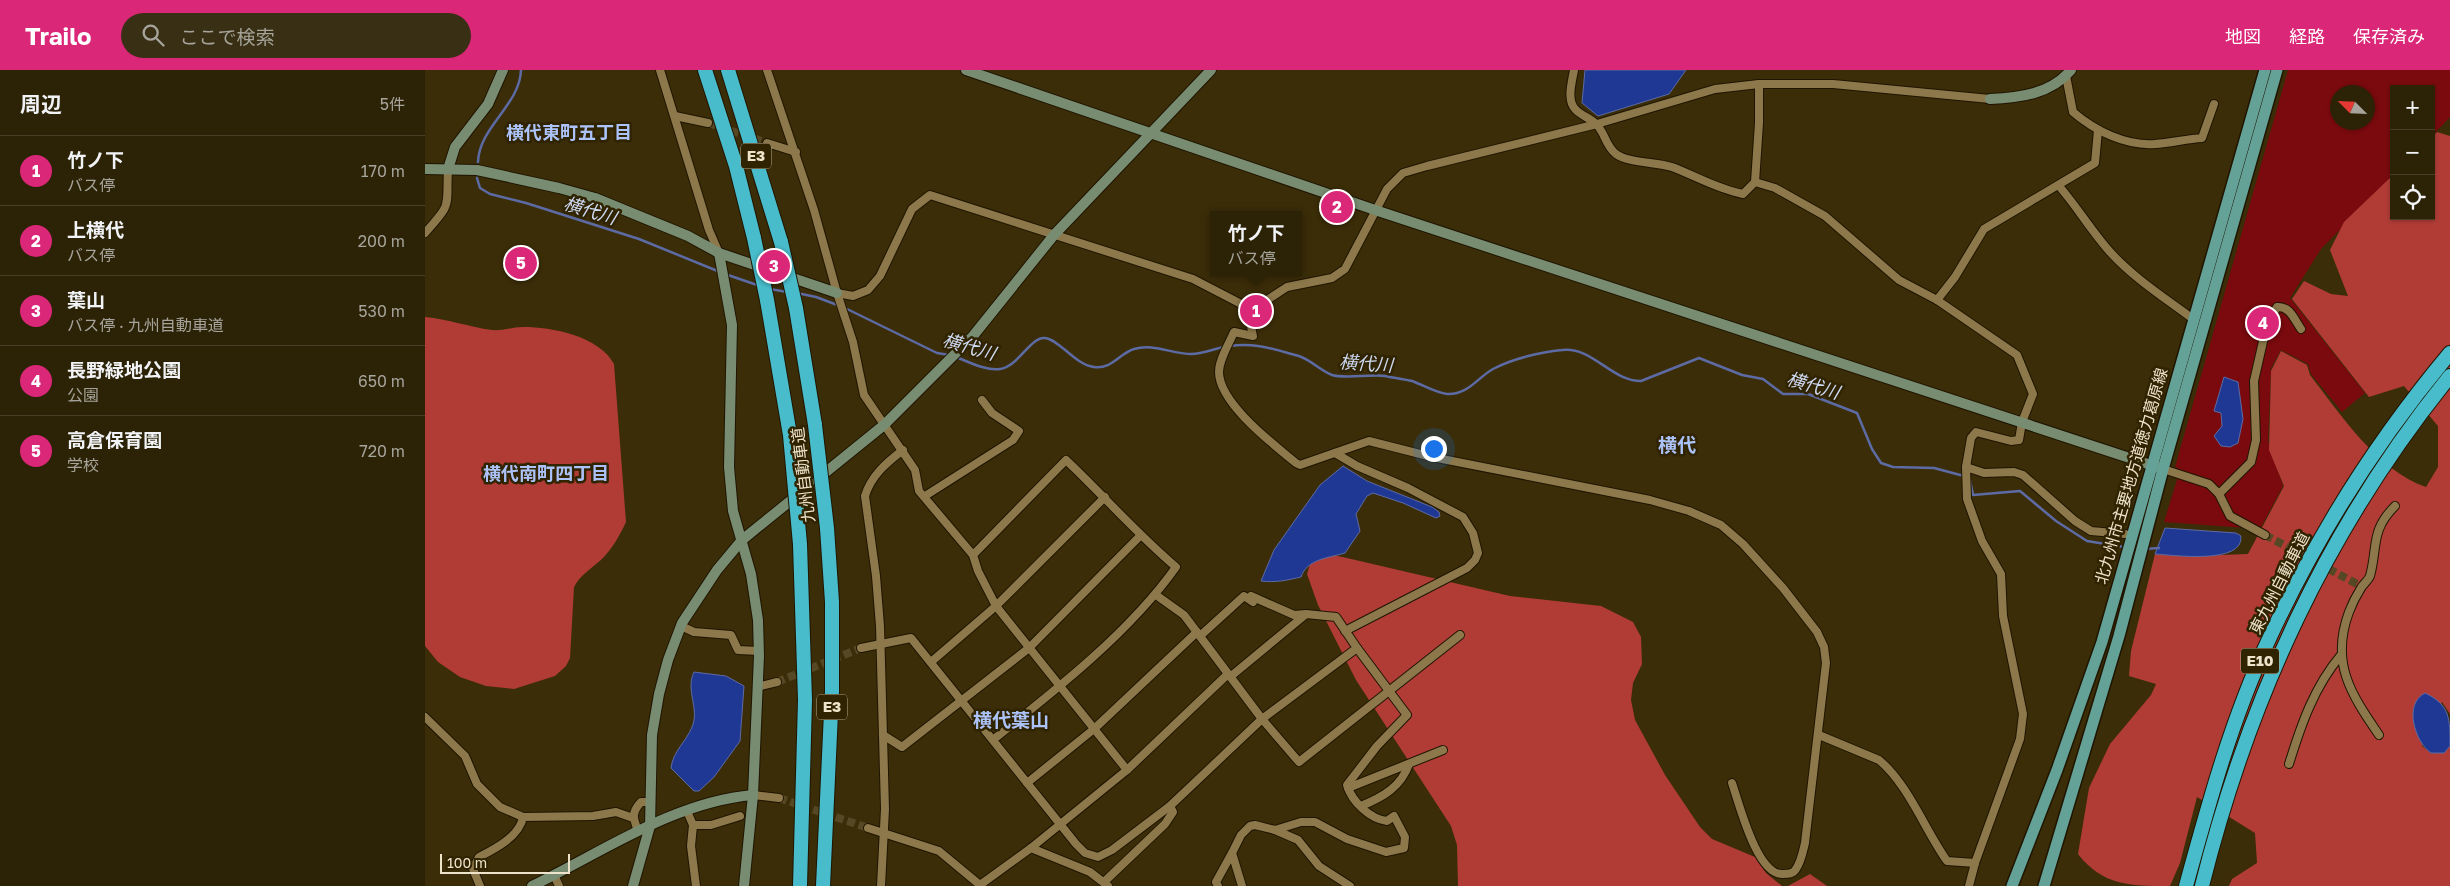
<!DOCTYPE html>
<html lang="ja">
<head>
<meta charset="utf-8">
<style>
	:root { --surface:#2c2206; --page:#382f14; --text:#f1f3f6; --muted:#a6a49b; --line:#483f28; --accent:#db2777 }
	body { margin:0; font-family:"Golos Text","Noto Sans JP",sans-serif; background:var(--page); color:var(--text) }
	.controls { position:absolute; right:15px; top:15px; display:grid; overflow:hidden; border-radius:0px; box-shadow:0 1px 4px #0004 }
	.controls button { width:45px; height:45px; display:grid; place-items:center; padding:0; border:0; border-bottom:1px solid var(--line); background:var(--surface); color:var(--text); font:25px sans-serif }
	.compass { position:absolute; left:1905px; top:15px; width:45px; height:45px; border-radius:50%; background:var(--surface); box-shadow:0 1px 4px #0004; rotate:294deg }
	.scale { position:absolute; left:15px; bottom:12px; width:130px; box-sizing:border-box; padding-left:5px; border:2px solid #eee3cb; border-top:0; font-size:14px; line-height:18px; white-space:nowrap; color:#eee3cb; -webkit-text-stroke:4px #302300; paint-order:stroke }
	.you { position:absolute; left:1008px; top:378px; width:18px; height:18px; margin:-12px; border:4px solid #fff; border-radius:50%; background:#1a73e8; box-shadow:0 0 0 8px #1a73e833 }
	.badge { display:grid; place-items:center; width:32px; height:32px; border-radius:50%; background:var(--accent); color:#fff; font-size:16px; font-weight:700 }
	.pin { position:absolute; translate:-50% -50%; border:2px solid #fff; box-shadow:0 1px 5px #0006 }
	.popup { position:absolute; left:785px; top:141px; width:92px; height:65px; box-sizing:border-box; display:grid; place-content:center; border-radius:0px; background:var(--surface); filter:drop-shadow(0 1px 4px #0005); font-size:16px; white-space:nowrap; color:var(--muted) }
	.popup b { font-size:19px; color:var(--text) }
	.popup::after { content:''; position:absolute; left:50%; top:100%; margin-left:-10px; border:10px solid transparent; border-top-color:var(--surface) }
	.list { margin:0; padding:0; list-style:none }
	h2 { display:flex; justify-content:space-between; align-items:center; height:65px; margin:0; padding:0 20px; font-size:21px }
	h2 small { font-size:16px; font-weight:400; color:var(--muted) }
	.list li { display:grid; grid-template-columns:32px 1fr auto; gap:15px; align-items:center; box-sizing:border-box; height:70px; padding:0 20px; border-top:1px solid var(--line) }
	.list b { display:block; font-size:19px; white-space:nowrap }
	.list p { margin:0; font-size:16px; white-space:nowrap; color:var(--muted) }
	.list em { font-size:16px; font-style:normal; color:var(--muted) }
	.icon { flex:none; width:28px; height:28px; fill:none; stroke:currentColor; stroke-width:2; stroke-linecap:round; stroke-linejoin:round }
	.map { position:relative; flex:none; width:2025px; height:816px; overflow:hidden }
	header { display:flex; align-items:center; gap:30px; box-sizing:border-box; height:70px; padding:0 25px; background:var(--accent); color:#fff }
	header strong { font-size:24px }
	nav { display:flex; gap:28px; margin-inline-start:auto; font-size:18px }
	.search { width:350px; height:45px; background:var(--page); display:flex; align-items:center; gap:12px; box-sizing:border-box; padding:0 18px; border-radius:28px; color:var(--muted); font-size:19px }
	main { display:flex }
	aside { flex:1; background:var(--surface) }
	.map>svg:first-child { display:block }
	.green { fill:#7a0a0e; fill-rule:evenodd }
	.forest { fill:#b13c36 }
	.water { fill:#1f3893; stroke:#5d6ba4 }
	.lines { fill:none; stroke-linecap:round; stroke-linejoin:round }
	.stream { stroke:#5d6ba4; stroke-width:2.5 }
	.street-tunnel { stroke:#564825; stroke-width:8; stroke-dasharray:8 4; stroke-linecap:butt }
	.street-casing { stroke:#1f1500; stroke-width:10 }
	.secondary-casing { stroke:#1f1500; stroke-width:12 }
	.primary-casing { stroke:#1f1500; stroke-width:14 }
	.highway-casing { stroke:#1f1500; stroke-width:16 }
	.street { stroke:#8c784a; stroke-width:8 }
	.secondary { stroke:#788c71; stroke-width:10 }
	.primary { stroke:#64a197; stroke-width:11 }
	.highway { stroke:#49bccb; stroke-width:14 }
	.highway-bridge-casing { stroke:#1f1500; stroke-width:16; stroke-linecap:butt }
	.highway-bridge { stroke:#49bccb; stroke-width:14 }
	.labels { text-anchor:middle; stroke-width:5; stroke-linejoin:round; paint-order:stroke }
	.shield { fill:#302300; stroke:#b5a98e; stroke-width:1 }
	.shield-label { font-size:15px; font-weight:bold; fill:#eee3cb }
	.street-label { font-size:16px; fill:#eee3cb; stroke:#302300 }
	.neighbourhood-label { font-size:18px; font-weight:bold; fill:#acc3f9; stroke:#302300 }
	.water-label { font-size:18px; font-style:italic; fill:#cdd8f1; stroke:#302300 }
	.quarter-label { font-size:19px; font-weight:bold; fill:#acc3f9; stroke:#302300 }
</style>
</head>
<body>
<header>
<strong>Trailo</strong>
<div class="search"><svg class="icon" aria-label="search" viewBox="0 0 24 24"><circle cx="10" cy="10" r="6"/><path d="M15 15l6 6"/></svg>ここで検索</div>
<nav><a>地図</a><a>経路</a><a>保存済み</a></nav>
</header>
<main>
<aside>
<h2>周辺<small>5件</small></h2>
<ul class="list">
<li><span class="badge">1</span><div><b>竹ノ下</b><p>バス停</p></div><em>170 m</em></li>
<li><span class="badge">2</span><div><b>上横代</b><p>バス停</p></div><em>200 m</em></li>
<li><span class="badge">3</span><div><b>葉山</b><p>バス停 · 九州自動車道</p></div><em>530 m</em></li>
<li><span class="badge">4</span><div><b>長野緑地公園</b><p>公園</p></div><em>650 m</em></li>
<li><span class="badge">5</span><div><b>高倉保育園</b><p>学校</p></div><em>720 m</em></li>
</ul>
</aside>
<div class="map">
<svg width="2025" height="816" viewBox="0 0 2025 816">
	<rect width="100%" height="100%" fill="#3b2d08"/>
	<!-- green -->
	<path class="green" d="M1863,0H2025V47L2006,67V19H1969V105L1896,179L1865,228L1940,323L1917,342L1886,304L1883,294L1856,280L1846,298L1843,371L1858,416L1835,459L1739,452L1755,400L1750,397ZM1912,22H1942V52H1912Z"/>
	<!-- forest -->
	<g class="forest">
		<path d="M2012,62L2025,66V644L2017,632L1997,676L2006,683H2019L2025,676V816H1804L1807,809L1832,793L1830,763L1772,727L1755,793L1745,816C1705,816 1678,816 1653,784L1664,718L1685,674L1726,625L1731,614L1704,606L1706,581L1730,484L1768,486L1823,484L1859,416L1844,380L1846,301L1856,281L1882,295L1885,305C1916,345 1952,400 2001,417L2013,397V356L1979,316L1944,327L1867,229L1879,211L1906,224L1923,226L1905,180L1919,152L1969,104V146H2006V68Z"/>
		<path d="M0,247C23,249 44,257 67,260C77,261 88,257 98,257C127,257 174,266 189,294L201,452C195,465 187,479 177,489C167,498 155,505 149,517L145,588L141,596L130,606L89,619L61,616L35,607L13,592L0,576Z"/>
		<path d="M896,482L1085,526L1176,536L1208,552L1216,567L1217,594L1208,613L1206,630L1210,650L1240,705L1275,757L1287,769L1330,787L1341,803L1357,816H1033L1032,775L1026,756L931,610L893,535L882,504L885,494Z"/>
		<path d="M1385,804L1402,816H1363Z"/>
	</g>
	<!-- water -->
	<g class="water">
		<path d="M1160,0H1261L1244,24L1173,46L1157,33Z"/>
		<path d="M1799,307L1813,312L1818,349L1813,373L1805,377L1796,376L1789,366L1797,356L1796,343L1789,341Z"/>
		<path d="M918,396L942,411L1007,437L1014,442L1015,446L1011,448L978,433L948,423L942,426L931,444L935,461L920,483C903,488 882,489 876,507C863,510 850,513 836,511L849,480L895,415Z"/>
		<path d="M1740,458L1811,463L1816,466C1819,495 1747,485 1730,484Z"/>
		<path d="M269,602L301,606L319,616L315,671L289,707L274,721H269L246,698C248,681 261,672 267,657C275,639 260,620 269,602Z"/>
		<path d="M2000,623C2025,635 2025,648 2025,676L2019,683H2006C1990,672 1978,634 2000,623Z"/>
	</g>
	<g class="lines">
		<!-- stream -->
		<g class="stream">
			<path d="M53,92C54,57 95,35 96,0"/>
			<path d="M52,108L55,118L65,124L101,133L214,169L295,202"/>
			<path d="M300,204L335,216"/>
			<path d="M345,219L362,222"/>
			<path d="M372,223L391,227L415,236"/>
			<path d="M420,238L512,283L524,285"/>
			<path d="M805,276C830,272 851,280 874,286C886,290 896,301 907,305C919,309 946,304 960,306C969,308 978,309 987,311C998,315 1011,323 1022,324C1043,325 1052,308 1068,299C1087,289 1115,282 1137,280C1167,276 1186,311 1216,311L1274,288L1317,305L1338,309L1358,324H1383L1432,343L1447,379L1456,393L1468,397L1509,398L1539,406"/>
			<path d="M531,287C544,292 561,301 575,299C593,297 606,266 620,268C635,270 649,294 669,297C686,300 695,283 709,279C728,273 747,284 766,284C778,284 788,279 799,277"/>
			<path d="M1545,410L1548,425L1595,421L1631,451L1662,471L1699,477"/>
			<path d="M1720,479L1734,478"/>
		</g>
		<!-- street-tunnel -->
		<g class="street-tunnel">
			<path d="M283,53L342,73"/>
			<path d="M1840,465L1932,514"/>
			<path d="M352,612L436,578"/>
			<path d="M354,728L443,758"/>
		</g>
		<defs>
			<g id="street">
				<path d="M235,0L284,160L294,183"/>
				<path d="M342,0L389,140L412,223L428,272L439,325L490,400L494,421L548,485L553,501L571,536L702,700"/>
				<path d="M1149,0C1147,12 1141,31 1151,40C1156,45 1164,48 1170,53C1180,61 1180,76 1191,84C1203,93 1231,92 1247,97C1271,106 1292,119 1318,124L1330,112L1334,53V14"/>
				<path d="M1641,6L1648,42C1670,61 1701,76 1730,74C1746,73 1761,69 1777,68L1789,34"/>
				<path d="M250,46L283,53"/>
				<path d="M342,73L371,82"/>
				<path d="M1330,112L1350,118L1400,146L1474,210L1512,230L1592,285L1608,324L1597,352L1594,370L1586,371L1551,362L1546,368L1541,397L1542,429L1557,471L1576,504L1578,546L1598,644L1595,669L1550,793L1544,816"/>
				<path d="M1634,116C1653,138 1667,162 1686,183C1710,209 1740,228 1768,249"/>
				<path d="M0,163C28,132 21,138 23,99"/>
				<path d="M412,223L428,226L443,220L455,206L487,139L505,125L768,209L822,237L836,234L862,217L907,208L920,199L962,119L978,103L1002,96L1172,54L1290,19L1334,14H1408L1565,29"/>
				<path d="M1512,230L1530,207L1559,159L1670,93L1673,60"/>
				<path d="M822,237L828,266L809,262C804,274 794,289 794,302C794,333 848,374 871,393L875,395L944,371L1007,387L1225,430L1264,441L1296,455L1318,474L1358,518L1392,562L1399,577L1401,593L1380,773C1378,781 1376,792 1371,799C1368,804 1363,804 1358,804C1332,806 1314,733 1307,713"/>
				<path d="M910,383L932,396L983,418L1038,447L1048,463L1053,483L1050,490L1042,498L920,561"/>
				<path d="M1541,397L1559,403L1589,402L1598,405L1650,451L1666,461L1700,464"/>
				<path d="M1738,399L1784,414L1794,424L1805,446L1840,465"/>
				<path d="M1794,424L1826,392L1831,370L1829,311L1842,254L1852,237C1865,236 1869,249 1876,259"/>
				<path d="M500,426L588,370L594,361L567,343L557,330"/>
				<path d="M548,485L641,390C678,425 712,464 751,497C705,562 631,620 569,669"/>
				<path d="M731,525L759,545L837,649L874,692L1035,565"/>
				<path d="M256,556L269,562L306,565L313,580L334,581"/>
				<path d="M775,566L819,526L828,532"/>
				<path d="M436,578L486,568L651,774L660,783L673,787L687,780L745,736L837,649L932,578L911,547L881,544L869,545L826,526"/>
				<path d="M506,592L571,536L680,427"/>
				<path d="M805,607L880,545"/>
				<path d="M332,617L352,612"/>
				<path d="M0,647L40,686L52,714L75,737L98,747L168,746L191,742L208,748"/>
				<path d="M458,665L477,677L604,578L715,466"/>
				<path d="M1394,665L1454,690C1483,714 1500,760 1522,791L1550,793"/>
				<path d="M1954,665C1926,624 1905,593 1924,542C1927,534 1931,526 1936,518C1938,514 1943,511 1945,506C1953,477 1945,461 1970,436"/>
				<path d="M1864,694C1876,655 1889,617 1916,585"/>
				<path d="M602,713L669,659L772,562"/>
				<path d="M923,718L1018,680"/>
				<path d="M328,725L354,728"/>
				<path d="M936,736C958,727 976,717 984,694"/>
				<path d="M262,741L268,755L266,776L271,816"/>
				<path d="M268,755H286L315,746"/>
				<path d="M443,758L514,781L555,815L606,778L665,802L683,816"/>
				<path d="M850,760L873,770L894,796L925,816"/>
				<path d="M213,761C208,748 206,743 216,732H226"/>
				<path d="M606,778L702,700L803,604"/>
				<path d="M807,783L816,765L825,756L830,755L850,760L876,752H890L922,769L961,782L979,778L980,767L969,746L962,751C945,749 927,732 922,715L952,676L982,645L932,578"/>
				<path d="M129,805L134,816"/>
				<path d="M679,812L740,754L748,742L745,736"/>
				<path d="M55,816L48,799L54,787C70,779 95,766 98,747"/>
				<path d="M456,816L460,739L455,556L451,506L440,426C446,406 461,393 478,380"/>
				<path d="M793,816L791,812L807,783L817,816"/>
			</g>
			<g id="secondary">
				<path d="M541,0L953,141L1735,398"/>
				<path d="M1565,29C1594,28 1626,24 1646,0"/>
				<path d="M0,99L52,100L134,118L170,128L263,166L294,183L412,223"/>
				<path d="M23,99L30,77L63,34L78,0"/>
				<path d="M294,183L307,255L304,397L308,441L326,504L333,550L334,586L328,725L319,816"/>
				<path d="M107,816C178,782 248,732 328,725"/>
				<path d="M208,816L225,756L227,665L234,624L243,590L257,553L292,500L317,470L459,355L548,266L629,165L786,0"/>
			</g>
			<g id="primary">
				<path d="M1587,816L1632,700L1677,572L1840,0"/>
				<path d="M1619,816L1694,566L1738,399L1852,0"/>
			</g>
			<g id="highway">
				<path d="M280,0L311,96L329,168"/>
				<path d="M303,0L356,172"/>
				<path d="M342,230L365,365"/>
				<path d="M371,238L390,355"/>
				<path d="M375,816L380,630L375,474"/>
				<path d="M398,816L407,621V532L402,458"/>
				<path d="M1761,816C1784,732 1807,648 1844,569C1891,467 1953,369 2025,283"/>
				<path d="M1777,816C1824,628 1902,458 2025,306"/>
			</g>
		</defs>
		<!-- street casing -->
		<use href="#street" class="street-casing"/>
		<!-- secondary casing -->
		<use href="#secondary" class="secondary-casing"/>
		<!-- primary casing -->
		<use href="#primary" class="primary-casing"/>
		<!-- highway casing -->
		<use href="#highway" class="highway-casing"/>
		<!-- street -->
		<use href="#street" class="street"/>
		<!-- secondary -->
		<use href="#secondary" class="secondary"/>
		<!-- primary -->
		<use href="#primary" class="primary"/>
		<!-- highway -->
		<use href="#highway" class="highway"/>
		<defs>
			<g id="highway-bridge">
				<path d="M329,168L342,230"/>
				<path d="M356,172L371,238"/>
				<path d="M390,355L402,458"/>
				<path d="M365,365L375,474"/>
			</g>
		</defs>
		<!-- highway-bridge casing -->
		<use href="#highway-bridge" class="highway-bridge-casing"/>
		<!-- highway-bridge -->
		<use href="#highway-bridge" class="highway-bridge"/>
	</g>
	<g class="labels">
		<!-- shield labels -->
		<g class="shield">
			<rect x="316" y="73.5" width="30" height="25" rx="4"/>
			<rect x="1816" y="578.5" width="38" height="25" rx="4"/>
			<rect x="392" y="624.5" width="30" height="25" rx="4"/>
		</g>
		<g class="shield-label">
			<text x="331" y="91">E3</text>
			<text x="1835" y="596">E10</text>
			<text x="407" y="642">E3</text>
		</g>
		<!-- street labels -->
		<g class="street-label">
			<text transform="translate(378 405) rotate(-97)" y="6">九州自動車道</text>
			<text transform="translate(1706 406) rotate(-74)" y="6">北九州市主要地方道徳力葛原線</text>
			<text transform="translate(1854 513) rotate(-63)" y="6">東九州自動車道</text>
		</g>
		<!-- neighbourhood labels -->
		<g class="neighbourhood-label">
			<text x="144" y="69">横代東町五丁目</text>
			<text x="121" y="410">横代南町四丁目</text>
		</g>
		<!-- water labels -->
		<g class="water-label">
			<text transform="translate(165 141) rotate(17)" y="6">横代川</text>
			<text transform="translate(544 277) rotate(16)" y="6">横代川</text>
			<text transform="translate(941 294) rotate(4)" y="6">横代川</text>
			<text transform="translate(1388 316) rotate(16)" y="6">横代川</text>
		</g>
		<!-- quarter labels -->
		<g class="quarter-label">
			<text x="1252" y="382">横代</text>
			<text x="586" y="657">横代葉山</text>
		</g>
	</g>
</svg>
<div class="controls">
<button>+</button>
<button>−</button>
<button><svg class="icon" aria-label="locate" viewBox="0 0 24 24"><circle cx="12" cy="12" r="6"/><path d="M12 2v4M12 18v4M2 12h4M18 12h4"/></svg></button>
</div>
<svg class="compass" viewBox="-18 -18 36 36"><path d="M0-13l5 13h-10z" fill="#e53935"/><path d="M0 13l5-13h-10z" fill="#a6a49b"/></svg>
<div class="scale">100 m</div>
<div class="you"></div>
<div class="pin badge" style="left:831px;top:241px">1</div>
<div class="popup"><b>竹ノ下</b>バス停</div>
<div class="pin badge" style="left:912px;top:137px">2</div>
<div class="pin badge" style="left:349px;top:196px">3</div>
<div class="pin badge" style="left:1838px;top:253px">4</div>
<div class="pin badge" style="left:96px;top:193px">5</div>
</div>
</main>
</body>
</html>
